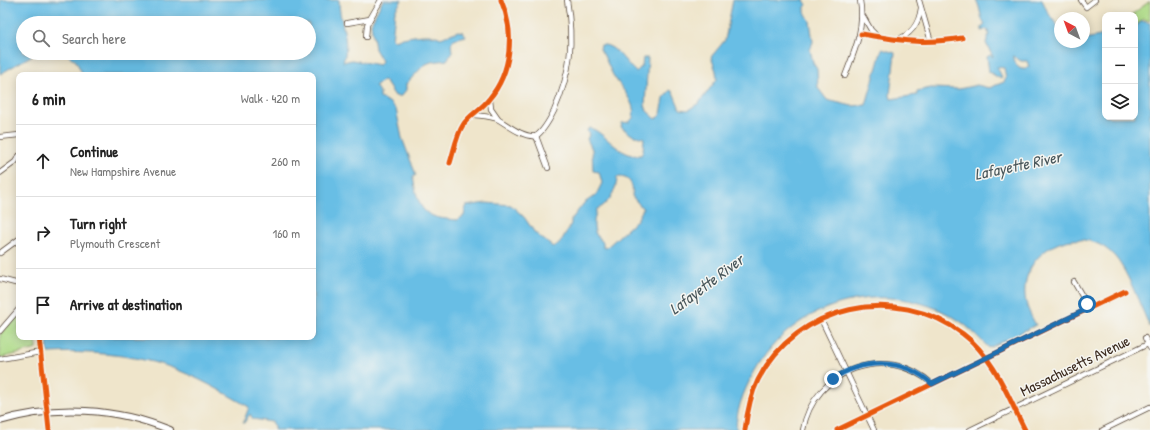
<!DOCTYPE html>
<html lang="en">
<head>
<meta charset="utf-8">
<style>
	:root { --surface:#fff; --page:#f2f2f2; --text:#222; --muted:#767676; --line:#e0e0e0 }
	body { margin:0; font-family:"Patrick Hand",sans-serif; background:var(--page); color:var(--text) }
	.controls { position:absolute; right:12px; top:12px; display:grid; overflow:hidden; border-radius:8px; box-shadow:0 2px 10px #0003 }
	.controls button { width:36px; height:36px; display:grid; place-items:center; padding:0; border:0; border-bottom:1px solid var(--line); background:var(--surface); color:var(--text); font:20px sans-serif }
	.compass { position:absolute; left:1054px; top:12px; width:36px; height:36px; border-radius:50%; background:var(--surface); box-shadow:0 2px 10px #0003; rotate:319deg }
	.stop { position:absolute; width:12px; height:12px; margin:-9px; border:3px solid #1f6fb2; border-radius:50%; background:#fff }
	.stop.end { background:#1f6fb2; border-color:#fff; box-shadow:0 1px 4px #0008 }
	.list { margin:0; padding:0; list-style:none }
	h2 { display:flex; justify-content:space-between; align-items:center; height:52px; margin:0; padding:0 16px; font-size:17px }
	h2 small { font-size:13px; font-weight:400; color:var(--muted) }
	.list li { display:grid; grid-template-columns:26px 1fr auto; gap:12px; align-items:center; box-sizing:border-box; height:72px; padding:0 16px; border-top:1px solid var(--line) }
	.list b { display:block; font-size:15px; white-space:nowrap }
	.list p { margin:0; font-size:13px; white-space:nowrap; color:var(--muted) }
	.list em { font-size:13px; font-style:normal; color:var(--muted) }
	.icon { flex:none; width:22px; height:22px; fill:none; stroke:currentColor; stroke-width:2; stroke-linecap:round; stroke-linejoin:round }
	.map { position:relative; flex:none; width:1150px; height:430px; overflow:hidden }
	.search { position:absolute; background:var(--surface); box-shadow:0 2px 10px #0003; left:16px; top:16px; width:300px; height:44px; display:flex; align-items:center; gap:10px; box-sizing:border-box; padding:0 14px; border-radius:22px; color:var(--muted); font-size:15px }
	.panel { position:absolute; background:var(--surface); box-shadow:0 2px 10px #0003; left:16px; top:72px; width:300px; height:268px; border-radius:8px }
	.map>svg:first-child { display:block }
	.green { fill:#adda86; stroke:#748252 }
	.water { fill:#68bee5; stroke:#527482; fill-rule:evenodd }
	.lines { fill:none; stroke-linecap:round; stroke-linejoin:round }
	.street-casing { stroke:#564638; stroke-width:6 }
	.secondary-casing { stroke:#564638; stroke-width:8 }
	.street { stroke:#fff; stroke-width:4.5 }
	.secondary { stroke:#fff; stroke-width:6 }
	.cycleway-casing { stroke:#f6f6f2; stroke-width:8 }
	.cycleway { stroke:#e8590c; stroke-width:5 }
	.route { stroke:#1f6fb2; stroke-width:5 }
	.labels { text-anchor:middle; stroke-width:3; stroke-linejoin:round; paint-order:stroke }
	.street-label { font-size:15px; fill:#3b2a1e; stroke:#f6f6f2 }
	.water-label { font-size:16px; font-style:italic; fill:#48565a; stroke:#f6f6f2 }
</style>
</head>
<body>
<div class="map">
<svg width="1150" height="430" viewBox="0 0 1150 430">
	<rect width="100%" height="100%" fill="#f6f6f2"/>
	<filter id="ink" filterUnits="userSpaceOnUse"><feTurbulence type="fractalNoise" baseFrequency=".025" numOctaves="2"/><feDisplacementMap in="SourceGraphic" scale="8" xChannelSelector="R" yChannelSelector="G"/><feConvolveMatrix kernelMatrix="1 2 1 2 8 2 1 2 1" color-interpolation-filters="sRGB"/></filter>
	<filter id="wash" filterUnits="userSpaceOnUse"><feTurbulence type="fractalNoise" baseFrequency=".012" numOctaves="4" result="noise"/><feDisplacementMap in="SourceGraphic" scale="16" xChannelSelector="R" yChannelSelector="G"/><feGaussianBlur stdDeviation="0.9" result="paint"/><feColorMatrix in="noise" values="0 0 0 0 0 0 0 0 0 0 0 0 0 0 0 0 0 1.4 0 .05"/><feComposite in="paint" operator="in"/></filter>
	<g filter="url(#wash)">
		<rect width="100%" height="100%" fill="#efe5cb"/>
		<!-- green -->
		<g class="green">
			<path d="M1150,1V21L1144,19L1135,26V15H1131Z"/>
			<path d="M19,313V337H36L37,349L0,358V334Z"/>
		</g>
		<!-- water -->
		<path class="water" d="M0,0H339C339,23 351,40 343,62L352,60L379,65L382,61L375,49L371,23L383,0H402L395,11L392,40C405,38 429,31 441,38L458,31L463,32L466,36L454,39L451,44L452,52L447,60L431,62L424,65L406,84V90L401,96H395L385,81L383,80L375,86L380,93V98L389,102L396,109L402,138L416,175L413,177C415,188 418,209 429,214C437,219 448,219 457,220L464,216L466,206L486,203L511,205L524,217L535,233L553,247L560,243L571,224V220L584,203L596,195L602,183L599,172L593,171L592,149L587,139L589,135L587,130L590,128L595,130C610,139 622,158 641,155L643,152L644,138L632,135L621,127L622,123L629,122L633,118C637,103 620,87 613,75C608,66 606,58 600,49L601,45C615,43 627,65 636,72L642,66L643,58H648L645,105L647,111L656,119L661,114L664,98L670,90L673,92L680,109L688,110L699,103L717,79L716,71L711,57L725,40L733,0H804L807,5L805,7V12L810,21L813,42L810,49L813,63L817,69L818,88L827,100L852,106L866,105L882,49L895,53L890,95L891,99L917,95V91L931,88L959,89L977,85L989,88L1004,82L1006,78L1004,68L997,67L1002,77L1001,79L989,72L987,57L990,55L993,57L986,43L989,34L987,29L982,31V27L985,25C980,19 981,8 976,0H1042C1045,5 1046,10 1049,14C1058,28 1060,24 1060,42H1084V39L1105,35V117H1135V27L1142,21L1150,23V327C1141,308 1128,272 1116,258C1084,219 1021,247 1025,296C1026,307 1031,316 1036,325L989,348C978,337 967,325 955,318C888,278 800,299 759,364C747,383 736,407 736,430H274V425L272,422L253,419L250,414L244,423H243L249,407C223,392 196,376 167,366C129,354 87,351 48,353L47,337H313V75H83L76,61L65,53H309V23H23V53H32L31,56L0,74ZM1013,56L1021,61H1027L1029,67L1021,69C1016,66 1013,62 1013,56ZM617,177C630,176 634,185 632,196L643,209L637,220L606,248L603,247V242C591,233 593,222 597,209C609,205 617,189 617,177Z"/>
	</g>
	<g filter="url(#ink)">
		<g class="lines">
			<defs>
				<g id="street">
					<path d="M919,0L931,42"/>
					<path d="M1081,0L1086,7L1095,0"/>
					<path d="M863,16L871,30L878,37"/>
					<path d="M347,23L370,19L381,0"/>
					<path d="M861,34C900,40 921,45 962,38"/>
					<path d="M366,37L367,25L370,19"/>
					<path d="M895,40C910,36 919,24 921,8"/>
					<path d="M845,76C855,50 865,28 860,0"/>
					<path d="M490,99L491,109L498,119"/>
					<path d="M474,115C481,116 492,116 499,120C509,126 524,138 536,136"/>
					<path d="M536,136C544,131 550,119 554,111C571,72 574,42 567,0"/>
					<path d="M536,136L548,168"/>
					<path d="M0,137L19,135"/>
					<path d="M450,163C454,151 456,136 463,125C469,115 482,109 489,99C512,72 515,32 501,0"/>
					<path d="M0,173L15,162L19,156"/>
					<path d="M0,253L19,239"/>
					<path d="M0,279L19,284"/>
					<path d="M1074,282L1089,308"/>
					<path d="M821,319L874,430"/>
					<path d="M0,331L19,309"/>
					<path d="M39,337L49,430"/>
					<path d="M1145,338L1150,348"/>
					<path d="M0,359L41,352"/>
					<path d="M745,430C747,413 750,396 758,380C796,305 896,283 963,334C994,357 1008,397 1025,430"/>
					<path d="M803,430C813,370 887,342 932,384"/>
					<path d="M837,430L1125,291"/>
					<path d="M970,430L1148,344"/>
					<path d="M1103,430L1150,407"/>
				</g>
				<path id="secondary" d="M0,421C55,404 117,408 170,430"/>
			</defs>
			<!-- street casing -->
			<use href="#street" class="street-casing"/>
			<!-- secondary casing -->
			<use href="#secondary" class="secondary-casing"/>
			<!-- street -->
			<use href="#street" class="street"/>
			<!-- secondary -->
			<use href="#secondary" class="secondary"/>
			<defs>
				<g id="cycleway">
					<path d="M861,34C900,40 921,45 962,38"/>
					<path d="M450,163C454,151 456,136 463,125C469,115 482,109 489,99C512,72 515,32 501,0"/>
					<path d="M39,337L49,430"/>
					<path d="M745,430C747,413 750,396 758,380C796,305 896,283 963,334C994,357 1008,397 1025,430"/>
					<path d="M837,430L1125,291"/>
				</g>
			</defs>
			<!-- cycleway casing -->
			<use href="#cycleway" class="cycleway-casing"/>
			<!-- cycleway -->
			<use href="#cycleway" class="cycleway"/>
		</g>
	</g>
	<g class="lines" filter="url(#ink)">
		<!-- route -->
		<path class="route" d="M833,379C864,358 904,358 932,384L1089,308L1087,304"/>
	</g>
	<g class="labels">
		<!-- street labels -->
		<g class="street-label">
			<text transform="translate(1075 366) rotate(-26)" y="5">Massachusetts Avenue</text>
		</g>
		<!-- water labels -->
		<g class="water-label">
			<text transform="translate(1018 165) rotate(-12)" y="6">Lafayette River</text>
			<text transform="translate(706 284) rotate(-37)" y="6">Lafayette River</text>
		</g>
	</g>
</svg>
<div class="controls">
<button>+</button>
<button>−</button>
<button><svg class="icon" aria-label="layers" viewBox="0 0 24 24"><path d="M12 4l9 5-9 5-9-5zM3 14l9 5 9-5"/></svg></button>
</div>
<svg class="compass" viewBox="-18 -18 36 36"><path d="M0-13l5 13h-10z" fill="#e53935"/><path d="M0 13l5-13h-10z" fill="#767676"/></svg>
<div class="stop" style="left:1087px;top:304px"></div>
<div class="stop end" style="left:833px;top:379px"></div>
<div class="search"><svg class="icon" aria-label="search" viewBox="0 0 24 24"><circle cx="10" cy="10" r="6"/><path d="M15 15l6 6"/></svg>Search here</div>
<section class="panel">
<h2>6 min<small>Walk · 420 m</small></h2>
<ul class="list">
<li><svg class="icon" aria-label="ahead" viewBox="0 0 24 24"><path d="M12 20V5M6 11l6-6 6 6"/></svg><div><b>Continue</b><p>New Hampshire Avenue</p></div><em>260 m</em></li>
<li><svg class="icon" aria-label="right" viewBox="0 0 24 24"><path d="M7 20v-9h11M14 6l5 5-5 5"/></svg><div><b>Turn right</b><p>Plymouth Crescent</p></div><em>160 m</em></li>
<li><svg class="icon" aria-label="arrive" viewBox="0 0 24 24"><path d="M6 21V4h12l-3 4 3 4H6"/></svg><div><b>Arrive at destination</b></div></li>
</ul>
</section>
</div>
</body>
</html>
